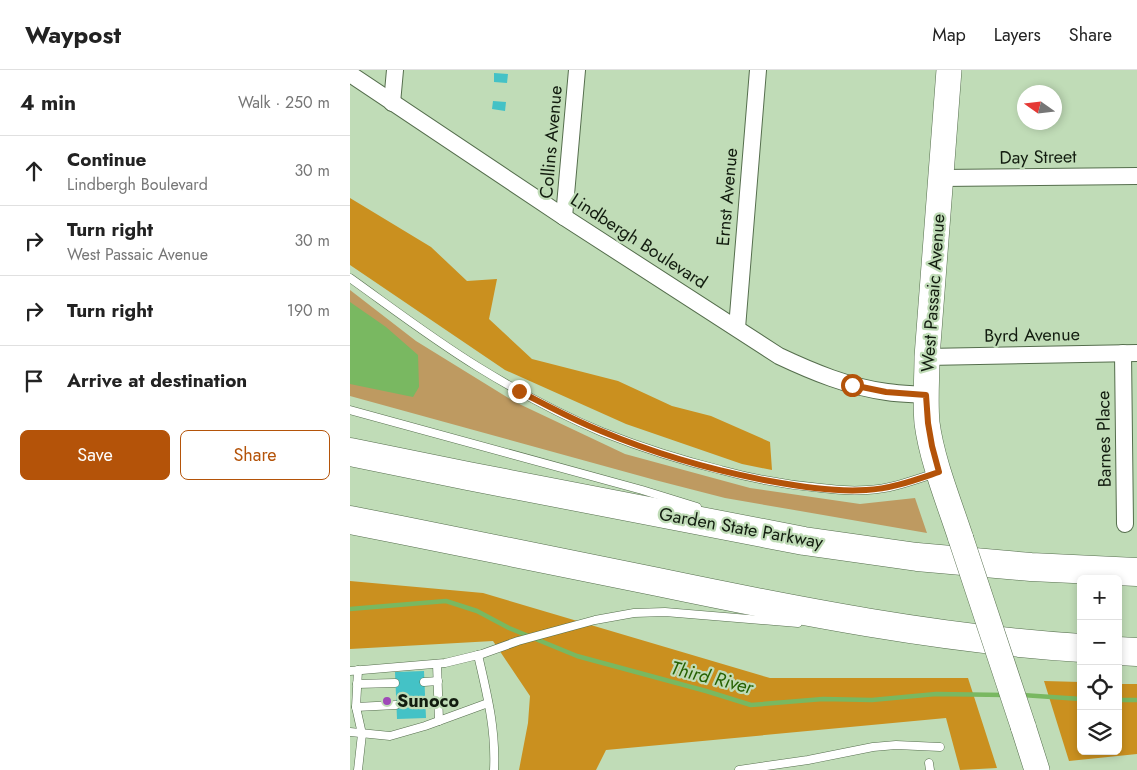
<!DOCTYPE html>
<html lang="en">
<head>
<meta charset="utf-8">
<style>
	:root { --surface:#fff; --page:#f2f2f2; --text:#222; --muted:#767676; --line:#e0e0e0; --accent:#b45309 }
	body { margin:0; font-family:Jost,sans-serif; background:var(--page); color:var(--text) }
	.controls { position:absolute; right:15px; bottom:15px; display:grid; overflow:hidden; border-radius:8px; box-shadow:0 2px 8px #0003 }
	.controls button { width:45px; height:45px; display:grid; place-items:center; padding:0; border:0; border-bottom:1px solid var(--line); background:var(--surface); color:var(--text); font:25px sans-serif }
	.compass { position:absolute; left:667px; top:15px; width:45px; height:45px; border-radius:50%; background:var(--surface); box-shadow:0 2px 8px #0003; rotate:284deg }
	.stop { position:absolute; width:15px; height:15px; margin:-11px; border:4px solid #b45309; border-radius:50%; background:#fff }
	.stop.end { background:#b45309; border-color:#fff; box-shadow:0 1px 5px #0008 }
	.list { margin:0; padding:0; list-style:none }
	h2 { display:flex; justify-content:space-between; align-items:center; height:65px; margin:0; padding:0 20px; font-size:21px }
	h2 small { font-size:16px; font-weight:400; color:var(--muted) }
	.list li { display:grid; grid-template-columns:32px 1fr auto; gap:15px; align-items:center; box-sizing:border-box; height:70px; padding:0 20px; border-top:1px solid var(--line) }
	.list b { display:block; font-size:19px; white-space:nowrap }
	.list p { margin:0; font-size:16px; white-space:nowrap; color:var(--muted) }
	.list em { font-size:16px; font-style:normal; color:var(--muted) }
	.actions { display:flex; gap:10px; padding:15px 20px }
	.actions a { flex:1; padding:11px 0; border:1px solid var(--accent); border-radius:8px; text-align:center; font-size:18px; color:var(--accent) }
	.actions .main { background:var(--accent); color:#fff }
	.icon { flex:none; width:28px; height:28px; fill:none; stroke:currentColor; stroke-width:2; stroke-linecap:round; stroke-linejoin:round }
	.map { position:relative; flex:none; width:787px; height:700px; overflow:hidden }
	header { display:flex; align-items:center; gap:30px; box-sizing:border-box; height:70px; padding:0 25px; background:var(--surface); border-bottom:1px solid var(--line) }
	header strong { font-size:24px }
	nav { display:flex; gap:28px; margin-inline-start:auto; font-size:18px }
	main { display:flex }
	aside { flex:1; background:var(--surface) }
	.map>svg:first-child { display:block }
	.green { fill:#be9a61 }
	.forest { fill:#ca901f }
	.water { fill:#79b861 }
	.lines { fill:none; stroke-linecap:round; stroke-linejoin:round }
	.stream { stroke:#79b861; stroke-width:4.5 }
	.building { fill:#44c2c6 }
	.lane-casing { stroke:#556e4d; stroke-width:9 }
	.street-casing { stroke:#556e4d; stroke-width:18 }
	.primary-casing { stroke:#556e4d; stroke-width:26 }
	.highway-casing { stroke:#556e4d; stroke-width:29 }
	.lane { stroke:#fff; stroke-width:8 }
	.street { stroke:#fff; stroke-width:16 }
	.primary { stroke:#fff; stroke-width:25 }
	.highway { stroke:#fff; stroke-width:28 }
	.primary-bridge-casing { stroke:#556e4d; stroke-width:26; stroke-linecap:butt }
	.primary-bridge { stroke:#fff; stroke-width:25 }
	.route { stroke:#b45309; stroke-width:6 }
	.poi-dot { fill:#9f4ab8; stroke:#c0dcb7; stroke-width:2 }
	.labels { text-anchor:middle; stroke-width:4.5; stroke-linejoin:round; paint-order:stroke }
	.street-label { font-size:18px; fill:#121c0f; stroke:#c0dcb7 }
	.poi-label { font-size:18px; font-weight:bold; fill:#121c0f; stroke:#c0dcb7; text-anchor:start }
	.water-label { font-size:19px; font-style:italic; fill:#266103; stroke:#c0dcb7 }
</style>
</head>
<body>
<header>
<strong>Waypost</strong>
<nav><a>Map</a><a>Layers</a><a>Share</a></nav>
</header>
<main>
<aside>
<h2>4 min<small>Walk · 250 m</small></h2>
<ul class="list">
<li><svg class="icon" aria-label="ahead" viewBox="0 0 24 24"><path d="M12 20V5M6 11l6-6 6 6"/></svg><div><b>Continue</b><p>Lindbergh Boulevard</p></div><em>30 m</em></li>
<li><svg class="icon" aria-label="right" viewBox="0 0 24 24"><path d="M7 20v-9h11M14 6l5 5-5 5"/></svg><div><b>Turn right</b><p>West Passaic Avenue</p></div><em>30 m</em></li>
<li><svg class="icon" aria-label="right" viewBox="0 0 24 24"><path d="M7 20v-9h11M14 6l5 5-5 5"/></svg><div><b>Turn right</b></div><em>190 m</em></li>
<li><svg class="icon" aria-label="arrive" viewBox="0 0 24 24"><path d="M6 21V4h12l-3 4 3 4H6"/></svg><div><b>Arrive at destination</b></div></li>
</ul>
<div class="actions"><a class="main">Save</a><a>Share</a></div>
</aside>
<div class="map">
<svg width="787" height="700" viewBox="0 0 787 700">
	<rect width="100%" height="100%" fill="#c0dcb7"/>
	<!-- green -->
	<path class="green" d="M0,220L66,271L165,332L275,384L400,418L510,434L565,428L577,463L375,428L305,410L0,326Z"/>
	<!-- forest -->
	<g class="forest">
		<path d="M0,128L81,177L117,211L147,209L139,249L182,289L268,311L322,336L361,346L420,372L422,400L392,394L276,354L155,300L0,195Z"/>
		<path d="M0,511L133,523L420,608H618L647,698L610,700L596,648L256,680L246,700H169L178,653L180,626L143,571L0,579Z"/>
		<path d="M694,611L731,612V681H768V614H787V684L719,691Z"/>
	</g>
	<!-- water -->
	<path class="water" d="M0,232L36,257L68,285L69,317L63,327L0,314Z"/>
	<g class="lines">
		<!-- stream -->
		<g class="stream">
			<path d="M0,539L96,531L127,541L159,558L227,586L356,621L401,635L473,629L522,630L586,624L655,625"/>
			<path d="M672,625L731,629"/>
			<path d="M768,630H787"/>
		</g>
	</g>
	<!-- building -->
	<g class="building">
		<path d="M144,3L158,4L157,13L144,12Z"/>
		<path d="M143,31L156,32L155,41L142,39Z"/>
		<path d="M74,601L76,648L47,649L45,602Z"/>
	</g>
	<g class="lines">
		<defs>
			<g id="lane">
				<path d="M0,208C42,238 84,270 128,297C167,321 209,344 252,362C290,377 330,390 371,400C404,409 437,415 471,418C486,420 502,421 517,420C541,419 564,410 586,403"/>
				<path d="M0,340L292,420L347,437"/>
				<path d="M128,585C137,624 146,659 144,700"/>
				<path d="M87,594L89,651"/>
				<path d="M8,600L6,637L12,664L8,700"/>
				<path d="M0,601L95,593L132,584L168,571L245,550L284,543L315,542L448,553"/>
				<path d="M74,612L88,611"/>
				<path d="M7,614L45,613"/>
				<path d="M75,634L88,633"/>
				<path d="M6,637L46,635"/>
				<path d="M0,662L40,666L75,656L138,633"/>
				<path d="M579,693L580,700"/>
				<path d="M389,700L458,690L523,677L546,675L590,677"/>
			</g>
			<g id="street">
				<path d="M0,4L214,147L429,286C463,302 499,317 537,322C550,324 563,324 576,325"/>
				<path d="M42,33L45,0"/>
				<path d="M590,108L787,106"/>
				<path d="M214,147L227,0"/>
				<path d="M387,258L408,0"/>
				<path d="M773,283L775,454"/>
				<path d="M577,287L787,283"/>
			</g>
			<g id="primary">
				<path d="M599,0L577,287C577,308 575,331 577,353C582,391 599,432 611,469"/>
				<path d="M673,656L687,700"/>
			</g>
			<g id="highway">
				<path d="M0,382L118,406L454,471L567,487L681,497L787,502"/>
				<path d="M0,450C103,470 206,491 308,512C447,541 589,569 731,578"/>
				<path d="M768,581L787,582"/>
			</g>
		</defs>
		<!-- lane casing -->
		<use href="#lane" class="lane-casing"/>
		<!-- street casing -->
		<use href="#street" class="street-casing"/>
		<!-- primary casing -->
		<use href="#primary" class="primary-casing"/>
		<!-- highway casing -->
		<use href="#highway" class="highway-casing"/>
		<!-- lane -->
		<use href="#lane" class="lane"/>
		<!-- street -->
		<use href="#street" class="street"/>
		<!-- primary -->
		<use href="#primary" class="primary"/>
		<!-- highway -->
		<use href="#highway" class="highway"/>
		<defs>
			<path id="primary-bridge" d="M611,469L673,656"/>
		</defs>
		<!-- primary-bridge casing -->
		<use href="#primary-bridge" class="primary-bridge-casing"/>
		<!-- primary-bridge -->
		<use href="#primary-bridge" class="primary-bridge"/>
	</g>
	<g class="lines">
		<!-- route -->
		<path class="route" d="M169,321C196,335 223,350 251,361C303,383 358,399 414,410C447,416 482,422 516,420C541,419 565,410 589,402L582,376L578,353L576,325L536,322L502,315"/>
	</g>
	<!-- markers -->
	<circle class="poi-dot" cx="37" cy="631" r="5"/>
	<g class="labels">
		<!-- street labels -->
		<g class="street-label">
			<text transform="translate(201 72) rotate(-85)" y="6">Collins Avenue</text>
			<text transform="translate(688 87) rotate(-1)" y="6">Day Street</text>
			<text transform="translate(377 127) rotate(-85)" y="6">Ernst Avenue</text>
			<text transform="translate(289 171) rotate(33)" y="6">Lindbergh Boulevard</text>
			<text transform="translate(583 223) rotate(-86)" y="6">West Passaic Avenue</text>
			<text transform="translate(682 265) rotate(-1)" y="6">Byrd Avenue</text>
			<text transform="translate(754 369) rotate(-91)" y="6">Barnes Place</text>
			<text transform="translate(391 458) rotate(10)" y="6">Garden State Parkway</text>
		</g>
		<!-- poi labels -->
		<g class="poi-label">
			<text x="47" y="637">Sunoco</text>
		</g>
		<!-- water labels -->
		<g class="water-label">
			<text transform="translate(362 607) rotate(14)" y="7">Third River</text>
		</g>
	</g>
</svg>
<div class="controls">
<button>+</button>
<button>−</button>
<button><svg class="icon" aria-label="locate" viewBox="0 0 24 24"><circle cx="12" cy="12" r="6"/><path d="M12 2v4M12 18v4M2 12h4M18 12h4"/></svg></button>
<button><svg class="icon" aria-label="layers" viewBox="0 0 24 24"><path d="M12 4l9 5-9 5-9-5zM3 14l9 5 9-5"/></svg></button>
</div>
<svg class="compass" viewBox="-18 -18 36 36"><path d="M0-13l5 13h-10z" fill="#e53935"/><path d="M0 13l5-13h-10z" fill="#767676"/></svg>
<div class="stop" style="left:502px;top:315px"></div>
<div class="stop end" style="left:169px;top:321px"></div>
</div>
</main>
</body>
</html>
